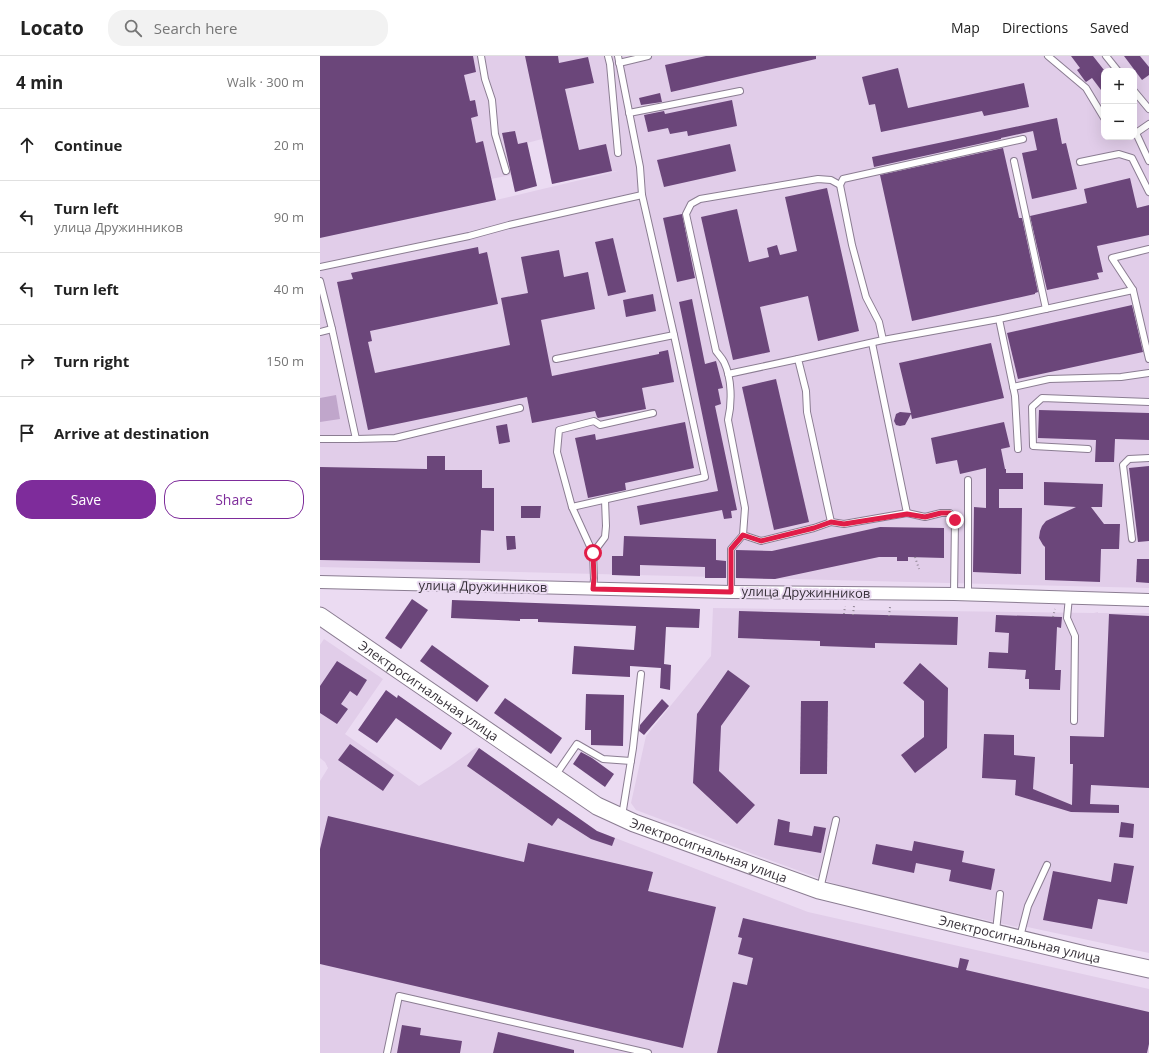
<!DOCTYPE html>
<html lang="en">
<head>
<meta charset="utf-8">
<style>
	:root { --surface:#fff; --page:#f2f2f2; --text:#222; --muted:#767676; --line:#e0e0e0; --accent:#7e2c9b }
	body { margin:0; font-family:"Open Sans",sans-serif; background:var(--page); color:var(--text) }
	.controls { position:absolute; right:12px; top:12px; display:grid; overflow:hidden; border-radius:8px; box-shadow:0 4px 16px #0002 }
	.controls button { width:36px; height:36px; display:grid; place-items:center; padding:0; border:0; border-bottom:1px solid var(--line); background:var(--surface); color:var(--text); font:20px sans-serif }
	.stop { position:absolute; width:12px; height:12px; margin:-9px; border:3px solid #e11d48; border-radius:50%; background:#fff }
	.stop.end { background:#e11d48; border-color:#fff; box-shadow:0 1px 4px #0008 }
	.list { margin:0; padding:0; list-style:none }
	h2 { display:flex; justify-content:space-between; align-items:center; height:52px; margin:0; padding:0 16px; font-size:17px }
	h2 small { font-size:13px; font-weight:400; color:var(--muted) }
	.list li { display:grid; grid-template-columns:26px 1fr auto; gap:12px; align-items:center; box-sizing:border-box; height:72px; padding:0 16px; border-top:1px solid var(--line) }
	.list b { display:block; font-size:15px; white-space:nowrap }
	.list p { margin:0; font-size:13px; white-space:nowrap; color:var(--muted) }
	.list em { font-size:13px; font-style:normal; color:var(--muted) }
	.actions { display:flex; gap:8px; padding:12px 16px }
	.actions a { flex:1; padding:9px 0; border:1px solid var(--accent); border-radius:16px; text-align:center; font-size:14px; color:var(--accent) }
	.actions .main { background:var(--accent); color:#fff }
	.icon { flex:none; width:22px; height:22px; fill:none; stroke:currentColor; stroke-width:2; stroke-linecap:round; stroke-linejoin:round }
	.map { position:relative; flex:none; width:829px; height:997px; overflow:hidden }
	header { display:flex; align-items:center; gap:24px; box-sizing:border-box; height:56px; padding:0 20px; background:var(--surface); border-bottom:1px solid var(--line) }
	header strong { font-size:19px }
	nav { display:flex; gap:22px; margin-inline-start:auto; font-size:14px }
	.search { width:280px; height:36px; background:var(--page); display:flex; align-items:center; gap:10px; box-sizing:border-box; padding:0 14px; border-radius:16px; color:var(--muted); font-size:15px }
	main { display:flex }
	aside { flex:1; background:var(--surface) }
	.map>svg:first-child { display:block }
	.built { fill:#e1cde9; fill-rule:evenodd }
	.green { fill:#c0a6cb }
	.building { fill:#6b467a }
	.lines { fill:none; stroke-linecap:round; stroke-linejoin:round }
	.lane-casing { stroke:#8b7d92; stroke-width:8 }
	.street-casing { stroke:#8b7d92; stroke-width:14 }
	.secondary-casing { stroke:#8b7d92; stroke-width:19 }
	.path { stroke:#908594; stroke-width:2; stroke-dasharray:1 3; stroke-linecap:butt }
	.lane { stroke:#fff; stroke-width:6 }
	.street { stroke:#fff; stroke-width:12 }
	.secondary { stroke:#fff; stroke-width:17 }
	.route { stroke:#e11d48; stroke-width:5 }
	.labels { text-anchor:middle; stroke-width:4; stroke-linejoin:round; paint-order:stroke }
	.street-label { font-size:13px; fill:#373139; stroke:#ebdbf2 }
</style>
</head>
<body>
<header>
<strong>Locato</strong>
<div class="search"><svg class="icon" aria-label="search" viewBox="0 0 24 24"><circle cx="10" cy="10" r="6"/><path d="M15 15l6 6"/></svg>Search here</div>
<nav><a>Map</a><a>Directions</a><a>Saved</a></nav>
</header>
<main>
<aside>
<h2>4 min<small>Walk · 300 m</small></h2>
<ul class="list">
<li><svg class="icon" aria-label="ahead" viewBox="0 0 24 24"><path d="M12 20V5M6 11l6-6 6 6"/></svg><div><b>Continue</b></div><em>20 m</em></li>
<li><svg class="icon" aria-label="left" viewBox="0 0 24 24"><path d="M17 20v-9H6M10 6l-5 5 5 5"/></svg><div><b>Turn left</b><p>улица Дружинников</p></div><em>90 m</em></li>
<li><svg class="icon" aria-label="left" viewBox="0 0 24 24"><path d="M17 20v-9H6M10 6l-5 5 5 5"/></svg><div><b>Turn left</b></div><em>40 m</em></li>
<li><svg class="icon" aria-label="right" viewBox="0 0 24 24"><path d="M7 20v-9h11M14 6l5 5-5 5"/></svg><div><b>Turn right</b></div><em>150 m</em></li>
<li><svg class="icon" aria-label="arrive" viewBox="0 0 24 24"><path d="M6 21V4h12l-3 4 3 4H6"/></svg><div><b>Arrive at destination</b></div></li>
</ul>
<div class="actions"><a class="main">Save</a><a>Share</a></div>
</aside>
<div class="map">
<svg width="829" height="997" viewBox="0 0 829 997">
	<rect width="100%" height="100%" fill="#ebdbf2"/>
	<!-- built -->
	<g class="built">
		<path d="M0,0H829V532L0,511ZM784,15H814V81H784ZM222,83L232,128L302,114L176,144L171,123L191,119L195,136L217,130L207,87Z"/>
		<path d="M393,552L774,557L778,556V557H829V897L698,869L697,871L526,832L441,801L316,754L311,747L326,680L391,600Z"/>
		<path d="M4,583L63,623L25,678L99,730L129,711L157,691L277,775L488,856L829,933V997H0V725L8,712L5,706L0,702V589Z"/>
	</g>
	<!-- green -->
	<path class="green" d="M16,339L20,363L0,366V342Z"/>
	<!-- building -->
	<g class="building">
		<path d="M0,0H153L156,16L144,19L150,45L155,44L158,60L151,62L156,87L163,85L176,144L0,182Z"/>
		<path d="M205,0H238L239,7L268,1L274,27L245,33L259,94L286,88L292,115L232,128Z"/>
		<path d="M386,0H496V3L351,36L345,9Z"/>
		<path d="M751,0H773L784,14V38L772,22L766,26L765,25L757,14L760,12Z"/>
		<path d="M804,0H820L829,11V19L822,24Z"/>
		<path d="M578,12L588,52L704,27L709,51L664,60L662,55L561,76L555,48L549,49L542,21Z"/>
		<path d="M340,37L342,46L321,49L319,42Z"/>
		<path d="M412,44L417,70L368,80L367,75L350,78L348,72L328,76L324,59L344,55L345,58Z"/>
		<path d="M737,62L742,88L746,87L757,133L712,143L702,97L717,94L713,75L681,82V83L554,111L552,101Z"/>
		<path d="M195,75L198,88L207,86L217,130L195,136L182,77Z"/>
		<path d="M410,88L416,115L344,131L337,104Z"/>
		<path d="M683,92L699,162H702L718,236L715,237V238L592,265L560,119Z"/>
		<path d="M810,122L817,152L829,149V179L777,190L783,216L777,217L779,223L727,234L710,160L767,147L764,133Z"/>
		<path d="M507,132L539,275L498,285L488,240L440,251L450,296L413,304L381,161L417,153L429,206L449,201L447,192L457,189L460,199L477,195L465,141Z"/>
		<path d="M362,158L375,222L357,226L343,162Z"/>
		<path d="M293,182L306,236L288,240L275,186Z"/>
		<path d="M158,191L159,198L167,196L178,248L50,275L52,285L48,286L55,317L190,289L181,242L208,237L201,201L239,194L244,221L268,216L275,253L221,264L232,320L339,298V296L348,294L354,326L322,332L326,353L278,362L277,361L275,355L212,367L207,341L48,374L17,226L33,223L31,217Z"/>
		<path d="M333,238L336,255L306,261L303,244Z"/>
		<path d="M372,243L385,308L396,305L403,332L398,333L401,348L395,350L417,454L411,455L412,462L404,463L402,454L320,469L317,450L398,435L359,246Z"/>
		<path d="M812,249L823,296L698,323L687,277Z"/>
		<path d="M671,287L684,342L592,363L591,358L585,369L580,370L576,369L574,365L576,358L580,356L591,357L579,307Z"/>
		<path d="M456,323L489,466L454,474L422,331Z"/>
		<path d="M719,354L829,357V384L795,383L794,406H775L776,384L718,382Z"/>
		<path d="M365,366L374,412L305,427L306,434L268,442L255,382L275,378L276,384Z"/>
		<path d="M684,366L690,391L681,393L685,413H686V417H703V433H679V452H702L701,518L653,516L654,451L666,452V412L640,418L637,404L616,408L611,382Z"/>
		<path d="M187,368L190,386L179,388L176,370Z"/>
		<path d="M107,400H125V414H162V432H174V475L161,474L160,507L0,504V411L107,413Z"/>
		<path d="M829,410V485L818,486L809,412Z"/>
		<path d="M724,426L783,428L782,451H771L784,468H800L799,493H781L780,526L725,524V491L723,489L719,482L720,475L722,470L726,465L756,451L724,449Z"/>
		<path d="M201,450H221L220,462H201Z"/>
		<path d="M560,471L624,472V502L588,501V505H577V501H559L455,523L416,522V494L452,495Z"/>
		<path d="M186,480H195L196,493L187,494Z"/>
		<path d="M304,480L396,483V504L406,505V522H385V511L320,509V520L292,519V500H303Z"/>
		<path d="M817,503H829V527L816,526Z"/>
		<path d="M92,543L108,554L81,593L65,582Z"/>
		<path d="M132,544L380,553L379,572L346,571L344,608L351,609L350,634L340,632L341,612L310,610V621L252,618L254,590L314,594L316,570L218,566V563H200V565L131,562Z"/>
		<path d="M419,555L638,561L637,589L555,587V592L500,590V585L418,582Z"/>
		<path d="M789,558L829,560V732L771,729L770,748L799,749V757L751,756L695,739L696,724L662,722L664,678L694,679V699L715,701L713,733L752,749L753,708H750V680L784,681Z"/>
		<path d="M676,559L742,561L741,572L737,571L735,614H741L740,634L709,633V623H705L706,614L668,612L669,596L688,597L689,577L675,576Z"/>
		<path d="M112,589L169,630L157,646L100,605Z"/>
		<path d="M17,605L47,624L37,640L30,635L21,648L28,653L17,668L0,657V630Z"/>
		<path d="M600,607L628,632L627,692L595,717L581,699L604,681V645L583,627Z"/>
		<path d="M408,614L430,630L401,670L399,715L435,749L417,768L373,727L377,658Z"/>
		<path d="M66,634L77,642L78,639L132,677L121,694L76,662L57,687L38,674Z"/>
		<path d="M266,638L304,639L303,690L271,689V674H265Z"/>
		<path d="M185,642L242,682L231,698L174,657Z"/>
		<path d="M342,643L349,650L324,679L319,675L320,669Z"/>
		<path d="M481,645H508L507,718H480Z"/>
		<path d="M30,688L74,719L63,735L18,704Z"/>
		<path d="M159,692L277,775L295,782L292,790L271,783L238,762L232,770L147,710Z"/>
		<path d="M261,696L272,702L294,718L285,731L253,708Z"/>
		<path d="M8,760L204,806L208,787L333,816L328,835L396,851L363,992L0,908V793Z"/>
		<path d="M458,763L470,766L469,776L492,780L494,770L506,772L501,797L454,789Z"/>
		<path d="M801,766L814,768L813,782L799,781Z"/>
		<path d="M594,785L644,795L642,806L675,813L671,834L629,825L631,814L596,807L594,817L552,808L556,788L592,795Z"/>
		<path d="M794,807L814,810L807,848L778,843L772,873L723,864L733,815L791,826Z"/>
		<path d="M423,862L638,912L640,902L649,904L646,914L829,956V988L827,997H397L413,926L427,929L433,902L418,898L422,882L418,881Z"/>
		<path d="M82,969L101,972L100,979L142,985L140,997H77Z"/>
		<path d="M178,976L254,994V997H173Z"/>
	</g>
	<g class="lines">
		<defs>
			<g id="lane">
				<path d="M161,0L165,23L172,44L175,78L186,115"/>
				<path d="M288,0L290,8L298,97"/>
				<path d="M298,0L320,111L322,139L354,279L385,421L252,451L237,396L239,374L274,365L280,369L333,357"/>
				<path d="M728,0L766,32L784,62"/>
				<path d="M786,0L798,15"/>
				<path d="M299,7L328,0"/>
				<path d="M814,35L829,53"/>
				<path d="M309,57L420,35"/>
				<path d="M814,76L816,77L829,105"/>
				<path d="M816,77L829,68"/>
				<path d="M694,105L726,253"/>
				<path d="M760,106L799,98L812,102L829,136"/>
				<path d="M520,129L523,123L703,83"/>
				<path d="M829,193L792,202L813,234L829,303"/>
				<path d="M0,211L149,180L189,169L322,139"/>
				<path d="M0,225L12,273L36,383H0"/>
				<path d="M679,263L695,340L698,393"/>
				<path d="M0,276L12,273"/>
				<path d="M563,284L679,263L813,234"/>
				<path d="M236,303L354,279"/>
				<path d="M408,318L478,303"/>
				<path d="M693,331L729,323L801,321L829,317"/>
				<path d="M36,383L75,382L200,352"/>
				<path d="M768,393L713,390L712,351L722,342L829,346"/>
				<path d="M252,451L273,497L274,523L273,533"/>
				<path d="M587,457L605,461L621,457H630L635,464L634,538"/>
				<path d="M511,466L524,468L587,457L552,287"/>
				<path d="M812,483L803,409L809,403L829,402"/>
				<path d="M273,497L285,481L286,470L285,444"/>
				<path d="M411,536V493L423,479L425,452L408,364C412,347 412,322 404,306C402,302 399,299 396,295L366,158L371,148L380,143L498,123L511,124L520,129L532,189L546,241L559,266L563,284L478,303L486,335L487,356L511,466L494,472L441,485L423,479"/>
				<path d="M648,539V424"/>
				<path d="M749,541L747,562L755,580L754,665"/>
				<path d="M235,720L257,688L283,703L311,705"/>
				<path d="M302,760L313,692L321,618"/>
				<path d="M500,833L516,764"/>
				<path d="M676,875L680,838"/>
				<path d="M700,881L708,850L727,809"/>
				<path d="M67,997L79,940L328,997"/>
			</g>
			<path id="street" d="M0,526L411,536L634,538L829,544"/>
			<g id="secondary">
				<path id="s1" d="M0,560L277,750L314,767L499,834L765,899L829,913"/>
			</g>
		</defs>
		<!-- lane casing -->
		<use href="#lane" class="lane-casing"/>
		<!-- street casing -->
		<use href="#street" class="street-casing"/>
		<!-- secondary casing -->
		<use href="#secondary" class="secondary-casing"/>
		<!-- path -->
		<g class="path">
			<path d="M595,501L599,513"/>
			<path d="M524,558L525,550"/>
			<path d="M533,559L534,550"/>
			<path d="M569,560L570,551"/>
			<path d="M733,561L735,553"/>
		</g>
		<!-- lane -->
		<use href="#lane" class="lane"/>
		<!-- street -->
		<use href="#street" class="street"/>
		<!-- secondary -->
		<use href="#secondary" class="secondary"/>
	</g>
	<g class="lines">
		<!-- route -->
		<path class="route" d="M273,497L274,522L273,533L411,536V493L423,479L441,485L494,472L511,466L524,468L587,458L605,461L621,457H630L635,464"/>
	</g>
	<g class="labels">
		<!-- street labels -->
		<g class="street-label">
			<text transform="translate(163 530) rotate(1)" y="5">улица Дружинников</text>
			<text transform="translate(486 536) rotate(1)" y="5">улица Дружинников</text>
			<text dy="5" stroke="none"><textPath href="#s1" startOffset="132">Электросигнальная улица</textPath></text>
			<text dy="5" stroke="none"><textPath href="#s1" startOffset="456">Электросигнальная улица</textPath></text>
			<text dy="5" stroke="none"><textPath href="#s1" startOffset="780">Электросигнальная улица</textPath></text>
		</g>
	</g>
</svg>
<div class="controls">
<button>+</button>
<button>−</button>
</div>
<div class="stop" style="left:273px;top:497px"></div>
<div class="stop end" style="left:635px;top:464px"></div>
</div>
</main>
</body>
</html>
